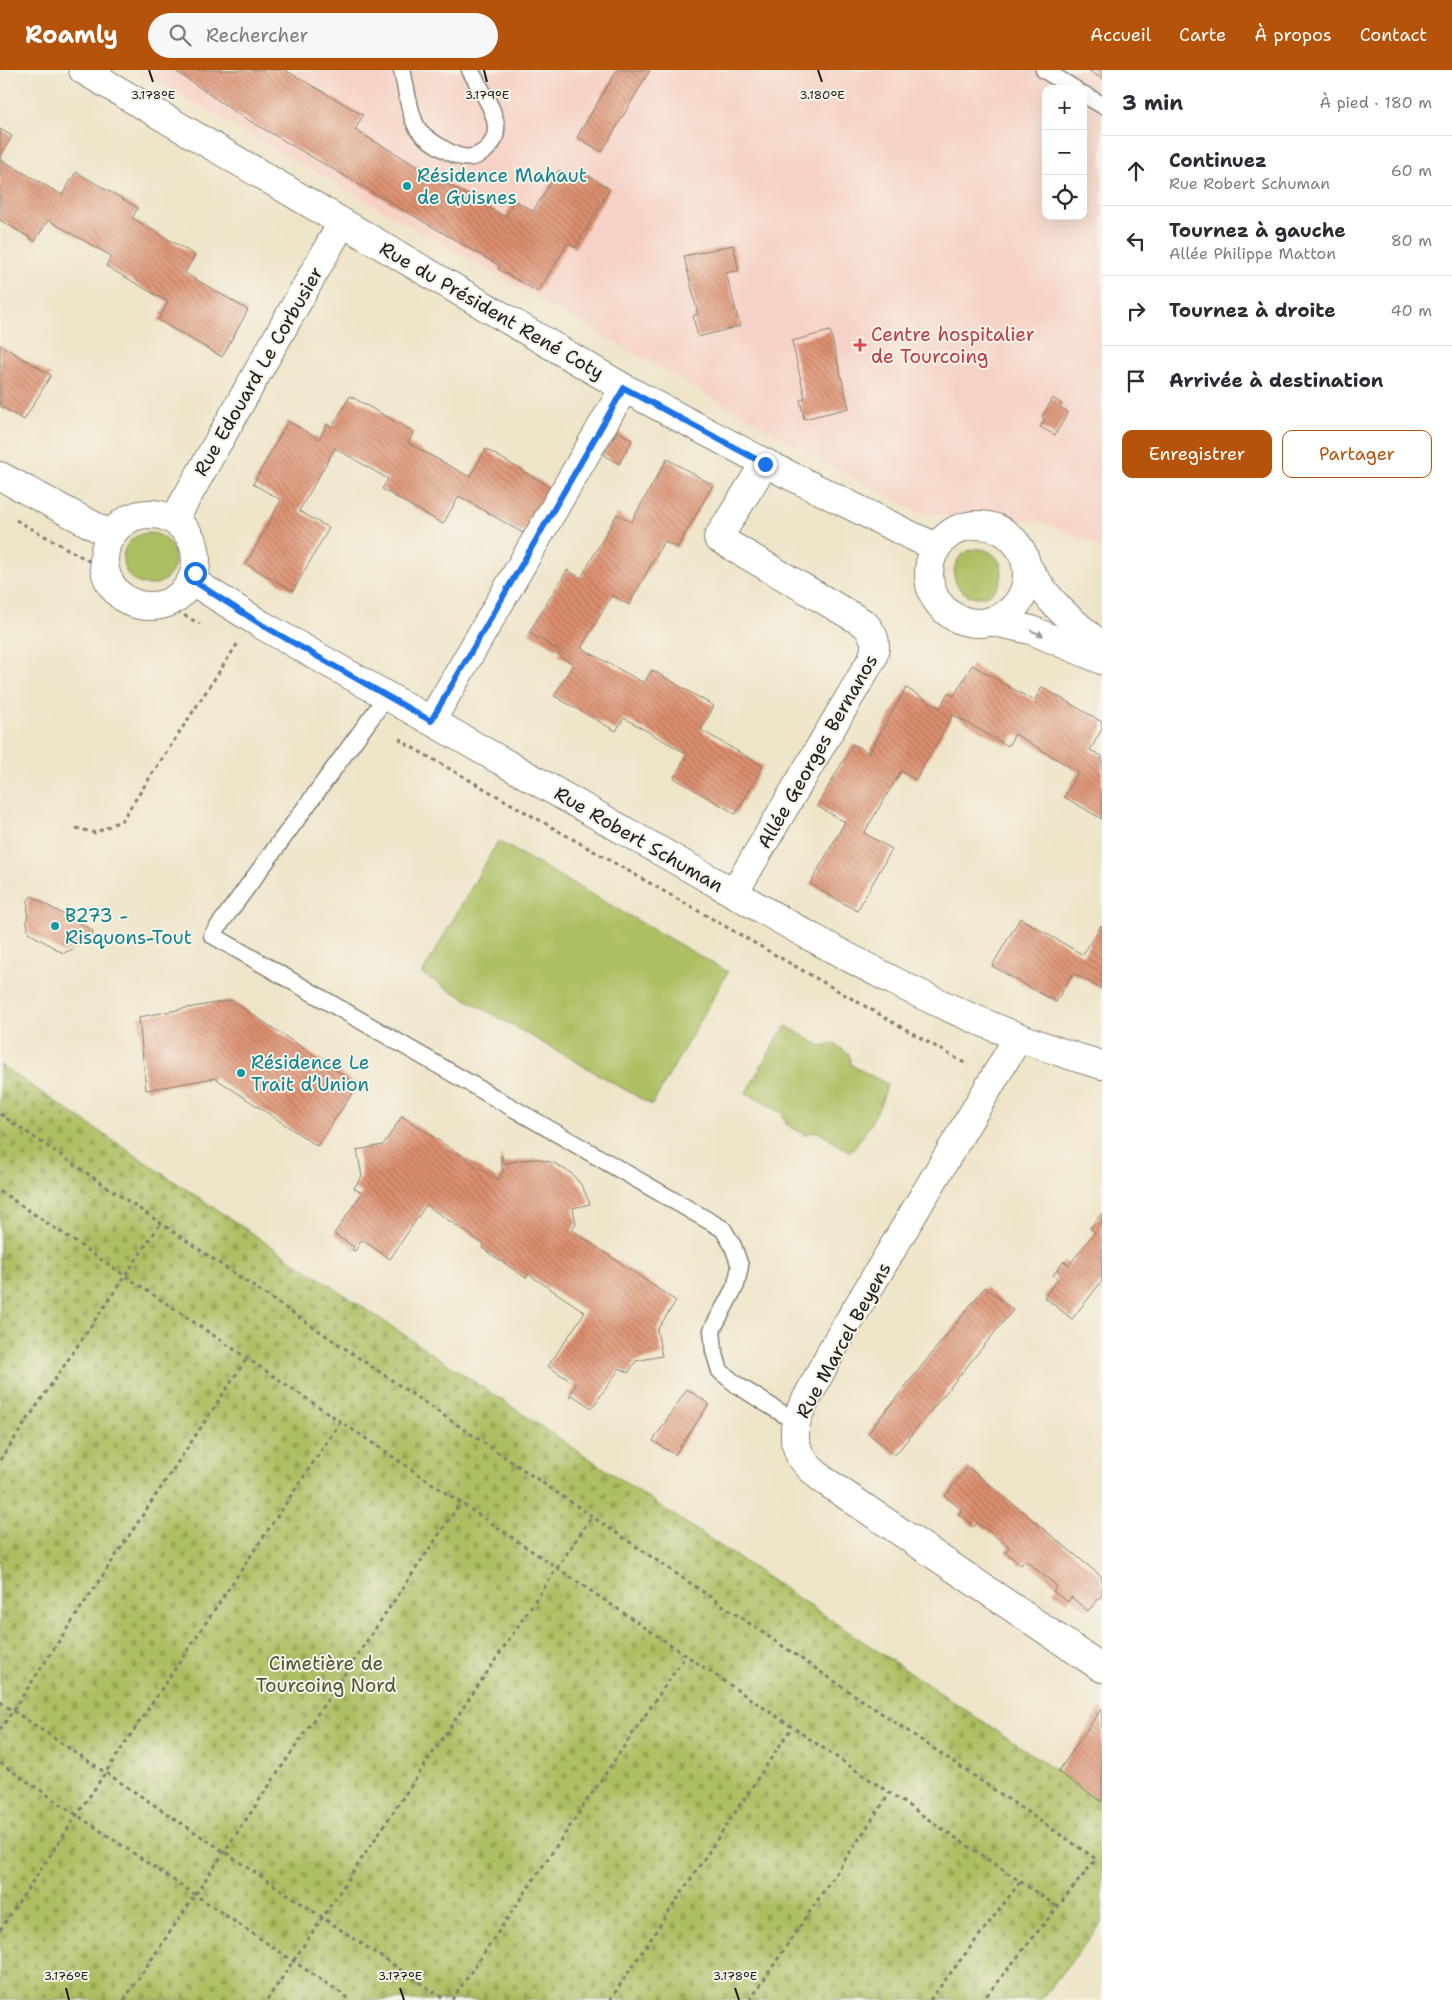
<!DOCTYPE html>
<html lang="fr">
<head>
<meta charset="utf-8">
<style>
	:root { --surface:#fff; --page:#f7f7f7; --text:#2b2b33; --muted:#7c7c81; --line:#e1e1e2; --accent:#b45309 }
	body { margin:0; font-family:"Shantell Sans",sans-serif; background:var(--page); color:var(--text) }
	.controls { position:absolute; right:15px; top:15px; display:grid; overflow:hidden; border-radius:10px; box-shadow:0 5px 20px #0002 }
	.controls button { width:45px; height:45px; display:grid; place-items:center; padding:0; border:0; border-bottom:1px solid var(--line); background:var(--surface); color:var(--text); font:25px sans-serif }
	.stop { position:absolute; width:15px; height:15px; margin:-11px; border:4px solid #1a73e8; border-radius:50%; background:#fff }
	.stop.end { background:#1a73e8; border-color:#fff; box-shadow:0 1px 5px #0008 }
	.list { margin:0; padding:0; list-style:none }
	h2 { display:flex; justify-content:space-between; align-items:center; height:65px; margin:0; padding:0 20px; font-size:21px }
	h2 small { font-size:16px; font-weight:400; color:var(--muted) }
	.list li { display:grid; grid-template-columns:32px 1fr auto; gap:15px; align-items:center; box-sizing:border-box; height:70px; padding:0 20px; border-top:1px solid var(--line) }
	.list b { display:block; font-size:19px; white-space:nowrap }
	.list p { margin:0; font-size:16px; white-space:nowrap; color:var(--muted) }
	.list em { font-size:16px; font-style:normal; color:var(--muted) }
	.actions { display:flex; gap:10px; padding:15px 20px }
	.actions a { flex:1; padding:11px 0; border:1px solid var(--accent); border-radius:10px; text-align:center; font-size:18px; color:var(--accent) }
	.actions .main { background:var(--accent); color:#fff }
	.icon { flex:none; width:28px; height:28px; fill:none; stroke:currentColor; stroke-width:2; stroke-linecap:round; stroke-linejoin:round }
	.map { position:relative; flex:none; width:1102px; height:1930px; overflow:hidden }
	header { display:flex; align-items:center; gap:30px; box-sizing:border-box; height:70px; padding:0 25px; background:var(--accent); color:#fff }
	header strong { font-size:24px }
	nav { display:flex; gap:28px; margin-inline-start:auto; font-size:18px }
	.search { width:350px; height:45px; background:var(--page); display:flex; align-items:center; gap:12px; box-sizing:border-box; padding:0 18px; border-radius:28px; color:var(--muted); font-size:19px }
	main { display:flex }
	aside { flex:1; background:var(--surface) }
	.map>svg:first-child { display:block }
	.built { fill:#f6d1c5; fill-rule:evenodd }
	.grass { fill:#adbf63; stroke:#646e40 }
	.cemetery { fill:url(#cemetery-stones); stroke:#646e40 }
	.building { fill:url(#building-back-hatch) }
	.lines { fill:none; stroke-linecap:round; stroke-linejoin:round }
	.service-casing { stroke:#858072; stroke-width:19 }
	.minor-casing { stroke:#858072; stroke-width:30 }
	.tertiary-casing { stroke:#858072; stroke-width:30 }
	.path { stroke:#858072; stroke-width:3; stroke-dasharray:4 4; stroke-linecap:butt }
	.service { stroke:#fff; stroke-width:16 }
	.minor { stroke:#fff; stroke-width:28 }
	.tertiary { stroke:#fff; stroke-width:28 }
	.oneway { fill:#999 }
	.route { stroke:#1a73e8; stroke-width:6 }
	.ticks { fill:none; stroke:#1c1c1c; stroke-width:2 }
	.culture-dot { fill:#0f9aa8; stroke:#f7f3e8; stroke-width:2 }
	.health-dot { fill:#e0444e; stroke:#f7f3e8; stroke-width:2 }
	.labels { text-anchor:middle; stroke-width:4; stroke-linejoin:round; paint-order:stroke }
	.culture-label { font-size:19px; fill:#0d838f; stroke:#f7f3e8; text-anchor:start }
	.street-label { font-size:19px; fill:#1c1c1c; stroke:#f7f3e8 }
	.health-label { font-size:19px; fill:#be3a42; stroke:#f7f3e8; text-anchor:start }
	.park-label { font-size:19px; fill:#4f5535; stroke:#f7f3e8 }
	.ticks-label { font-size:12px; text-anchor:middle; fill:#1c1c1c; stroke:#f7f3e8; stroke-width:4; stroke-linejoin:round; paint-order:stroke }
</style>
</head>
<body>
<header>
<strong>Roamly</strong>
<div class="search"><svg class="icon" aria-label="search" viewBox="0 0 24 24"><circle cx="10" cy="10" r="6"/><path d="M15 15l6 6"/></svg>Rechercher</div>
<nav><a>Accueil</a><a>Carte</a><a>À propos</a><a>Contact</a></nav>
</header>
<main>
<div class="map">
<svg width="1102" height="1930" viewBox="0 0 1102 1930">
	<defs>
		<pattern id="cemetery-stones" width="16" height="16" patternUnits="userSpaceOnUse" patternTransform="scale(1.25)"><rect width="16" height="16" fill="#adbf63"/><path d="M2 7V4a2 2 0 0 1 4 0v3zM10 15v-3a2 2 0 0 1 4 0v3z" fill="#94a455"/></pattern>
		<pattern id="building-back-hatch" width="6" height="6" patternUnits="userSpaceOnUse" patternTransform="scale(1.25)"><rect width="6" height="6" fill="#dd8f6e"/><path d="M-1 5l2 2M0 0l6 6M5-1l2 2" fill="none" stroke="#b2745a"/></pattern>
	</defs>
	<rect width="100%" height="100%" fill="#f7f3e8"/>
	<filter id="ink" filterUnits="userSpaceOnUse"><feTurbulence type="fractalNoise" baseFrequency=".02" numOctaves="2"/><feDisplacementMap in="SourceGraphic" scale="10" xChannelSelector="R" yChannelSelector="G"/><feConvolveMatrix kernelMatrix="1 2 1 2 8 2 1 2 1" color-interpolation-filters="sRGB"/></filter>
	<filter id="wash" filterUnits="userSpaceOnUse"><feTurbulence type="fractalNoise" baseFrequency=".0096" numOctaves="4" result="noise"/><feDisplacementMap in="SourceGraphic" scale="20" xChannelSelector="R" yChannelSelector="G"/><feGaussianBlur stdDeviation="1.12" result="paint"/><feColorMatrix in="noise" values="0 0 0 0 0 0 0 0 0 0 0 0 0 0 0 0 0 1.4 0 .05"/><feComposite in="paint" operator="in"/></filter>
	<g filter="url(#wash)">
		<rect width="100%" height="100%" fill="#eee4c8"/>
		<!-- built -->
		<path class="built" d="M137,0H1102V478L1044,452L920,443L844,403ZM1046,19H1083V146H1046Z"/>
		<!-- grass -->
		<g class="grass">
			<circle cx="149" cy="489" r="26"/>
			<circle cx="978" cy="503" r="24"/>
			<path d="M498,771L728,902L652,1035L422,904Z"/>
			<path d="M786,956L821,976L833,973L849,984L851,995L887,1014C882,1037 866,1064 850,1082L816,1061L805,1065L786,1054L782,1043L746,1023L779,965Z"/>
		</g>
		<!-- cemetery -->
		<path class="cemetery" d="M0,995L1102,1731V1853L1040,1930H0Z"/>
		<g id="blocks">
			<!-- building -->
			<g class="building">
				<path d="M174,0H285L363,45L355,60L505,147L514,130L533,141L559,100L576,110L581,101L610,119L575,178L568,173L538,222L498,199L500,196L238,44Z"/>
				<path d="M617,0H650L602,82L577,67Z"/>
				<path d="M1088,0H1102V9Z"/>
				<path d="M0,59L12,66L0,88Z"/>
				<path d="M0,89L62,125L76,102L138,138L132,148L195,185L185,203L248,240L222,287L158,250L168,232L106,196L111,186L48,150L35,171L0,150Z"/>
				<path d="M733,175L739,200L726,203L740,256L698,267L693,246L698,244L684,186Z"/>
				<path d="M830,261L849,338L804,349L800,330L805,328L792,271Z"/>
				<path d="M0,275L51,305L24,350L0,336Z"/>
				<path d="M350,326L414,362L408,373L470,407L486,379L550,417L523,463L459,426L443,454L382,419L388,409L335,378L299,441L329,458L293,521L246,494L281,430L253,414L288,351L319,369L327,354L332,357Z"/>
				<path d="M1053,328L1062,334L1060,337L1068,342L1055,365L1040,357L1045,349L1042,347Z"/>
				<path d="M617,361L632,370L619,394L604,385Z"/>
				<path d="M667,389L713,415L677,478L664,471L629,535L612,525L581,578L644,613L652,600L714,636L701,660L763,696L736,744L674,708L687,684L624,648L616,661L554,626L573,594L558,585L561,581L529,563L567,500L581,508L617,444L631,452Z"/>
				<path d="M972,595L1034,631L1042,617L1102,652V659L1090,680L1102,686V749L1064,727L1078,702L1015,664L1008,676L953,645L916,710L901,701L864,763L892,779L857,841L810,814L845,752L817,736L853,674L869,683L906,618L940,638L948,622L954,626Z"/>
				<path d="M31,826L93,861L92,866L73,879L63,883L29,863L27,853L28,831Z"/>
				<path d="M1020,848L1083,885L1101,855L1102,856V919L1073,903L1056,932L992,896Z"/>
				<path d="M231,930L358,1015L317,1076L215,1008L146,1020L139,947Z"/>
				<path d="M402,1046L498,1110L503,1102L500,1086H502L503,1094L522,1090L538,1089L554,1093L572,1104L582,1116L590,1134L573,1138L576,1154L572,1160L676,1231L657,1260L662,1286L636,1291L628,1303L620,1298L592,1338L572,1325L571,1327L569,1326L576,1315L548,1296L585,1242L528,1204L526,1208L482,1178L484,1174L426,1135L390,1189L362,1170L355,1181L352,1180L354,1177L334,1164L362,1123L354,1118L362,1106L357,1080L383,1075Z"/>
				<path d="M1102,1143V1211L1072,1249L1044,1227L1058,1209L1053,1205L1064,1191L1069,1195L1095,1162L1090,1158Z"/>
				<path d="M985,1217L1013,1240L895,1385L868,1363Z"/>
				<path d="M687,1319L709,1334L675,1385L653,1371Z"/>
				<path d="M968,1397L1102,1507V1525L1088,1541L1071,1527L1068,1532L1053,1521L1057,1516L1025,1490L1021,1495L1005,1482L1009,1477L977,1452L974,1457L958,1444L962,1440L945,1426Z"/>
				<path d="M1101,1639L1102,1640V1732L1058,1702Z"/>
			</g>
		</g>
	</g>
	<g filter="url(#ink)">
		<use href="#blocks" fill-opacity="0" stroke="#858072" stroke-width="1"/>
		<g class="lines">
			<defs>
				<g id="service">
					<path d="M402,0C406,16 409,45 418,59C424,68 452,86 463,87C479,90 496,75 496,59C497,42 478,15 470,0"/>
					<path d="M1044,0L1075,19"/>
					<path d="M1083,24L1102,35"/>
					<path d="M387,626L212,865L723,1159L733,1176L740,1196L736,1215L712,1260L714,1281L720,1301L737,1315L796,1352"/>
				</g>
				<g id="minor">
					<path d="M83,0L624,318L765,393L914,467L937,477"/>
					<path d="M174,450L342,153"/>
					<circle cx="978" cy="504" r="49"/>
					<path d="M1027,496C1048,532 1070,550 1102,576"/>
					<path d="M990,551L1031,560L1102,590"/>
					<path d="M431,651L624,318"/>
					<path d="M734,823L872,589C878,574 875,566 865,554L718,468L765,393"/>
					<path d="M1018,968L833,1278L798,1345L795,1358V1371L800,1386L810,1398L822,1409L1102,1598"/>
				</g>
				<g id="tertiary">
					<path d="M0,406L111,465"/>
					<circle cx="150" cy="490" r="46"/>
					<path d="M192,511L262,555C405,636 547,717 690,798C823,874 954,953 1102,995"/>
				</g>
			</defs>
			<!-- service casing -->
			<use href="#service" class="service-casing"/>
			<!-- minor casing -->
			<use href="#minor" class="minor-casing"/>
			<!-- tertiary casing -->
			<use href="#tertiary" class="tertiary-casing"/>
			<!-- path -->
			<g class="path">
				<path d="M16,450L105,500"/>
				<path d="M163,534L200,554"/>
				<path d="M400,668L401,671L968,995"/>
				<path d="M76,758L95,763L122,750L238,573"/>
				<path d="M0,1044L1096,1789L983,1930"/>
				<path d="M0,1121L1058,1837"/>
				<path d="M0,1390L161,1153"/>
				<path d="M0,1632L446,1930"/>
				<path d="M0,1660L247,1288"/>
				<path d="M0,1693L351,1930"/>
				<path d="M0,1860L341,1351"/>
				<path d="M124,1930L461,1432"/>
				<path d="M267,1930L592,1446"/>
				<path d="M452,1930L686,1585"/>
				<path d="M610,1930L792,1657"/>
				<path d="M750,1930L890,1723"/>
				<path d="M930,1930L1021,1811"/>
			</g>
			<!-- service -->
			<use href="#service" class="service"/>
			<!-- minor -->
			<use href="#minor" class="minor"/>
			<!-- tertiary -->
			<use href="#tertiary" class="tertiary"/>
		</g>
		<!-- one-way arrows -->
		<defs><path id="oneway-solid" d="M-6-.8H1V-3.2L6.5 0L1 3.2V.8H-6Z" transform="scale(1.25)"/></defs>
		<use class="oneway" href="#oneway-solid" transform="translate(1037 563) rotate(23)"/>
	</g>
	<g class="lines" filter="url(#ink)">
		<!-- route -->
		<path class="route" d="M195,503L192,510L262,555L431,651L624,318L765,394"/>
	</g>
	<!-- ticks -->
	<path class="ticks" d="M149,0L153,12M484,0L487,12M818,0L822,12M66,1918L69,1930M400,1918L404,1930M735,1918L739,1930"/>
	<!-- markers -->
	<g class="culture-dot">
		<circle cx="407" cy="116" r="5"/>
		<circle cx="55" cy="856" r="5"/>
		<circle cx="241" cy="1003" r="5"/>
	</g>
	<path class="health-dot" d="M857.5 267.5h5v5h5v5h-5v5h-5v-5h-5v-5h5z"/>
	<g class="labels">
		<!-- culture labels -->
		<g class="culture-label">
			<text x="417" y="112">Résidence Mahaut<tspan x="417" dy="22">de Guisnes</tspan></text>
			<text x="65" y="852">B273 -<tspan x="65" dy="22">Risquons-Tout</tspan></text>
			<text x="251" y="999">Résidence Le<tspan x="251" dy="22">Trait d’Union</tspan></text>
		</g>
		<!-- street labels -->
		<g class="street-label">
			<text transform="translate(492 240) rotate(30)" y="7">Rue du Président René Coty</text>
			<text transform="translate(258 301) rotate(-60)" y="7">Rue Edouard Le Corbusier</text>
			<text transform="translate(817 681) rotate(-60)" y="7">Allée Georges Bernanos</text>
			<text transform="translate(639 769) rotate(30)" y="7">Rue Robert Schuman</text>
			<text transform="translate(843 1270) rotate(-61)" y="7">Rue Marcel Beyens</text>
		</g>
		<!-- health labels -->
		<g class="health-label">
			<text x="871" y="271">Centre hospitalier<tspan x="871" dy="22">de Tourcoing</tspan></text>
		</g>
		<!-- park labels -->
		<g class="park-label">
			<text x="326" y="1600">Cimetière de<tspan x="326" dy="22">Tourcoing Nord</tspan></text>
		</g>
	</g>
	<g class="ticks-label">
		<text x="153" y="29">3.178°E</text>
		<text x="487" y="29">3.179°E</text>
		<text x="822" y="29">3.180°E</text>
		<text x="66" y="1910">3.176°E</text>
		<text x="400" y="1910">3.177°E</text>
		<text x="735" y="1910">3.178°E</text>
	</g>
</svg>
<div class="controls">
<button>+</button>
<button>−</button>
<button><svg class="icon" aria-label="locate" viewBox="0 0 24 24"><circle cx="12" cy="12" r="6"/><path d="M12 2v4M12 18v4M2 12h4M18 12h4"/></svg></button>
</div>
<div class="stop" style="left:195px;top:503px"></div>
<div class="stop end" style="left:765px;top:394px"></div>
</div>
<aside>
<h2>3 min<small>À pied · 180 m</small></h2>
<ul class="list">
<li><svg class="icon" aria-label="ahead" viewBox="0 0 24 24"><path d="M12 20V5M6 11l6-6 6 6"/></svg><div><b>Continuez</b><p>Rue Robert Schuman</p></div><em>60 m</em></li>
<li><svg class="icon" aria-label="left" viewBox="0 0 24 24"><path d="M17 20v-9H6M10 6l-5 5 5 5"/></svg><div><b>Tournez à gauche</b><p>Allée Philippe Matton</p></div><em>80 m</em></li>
<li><svg class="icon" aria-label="right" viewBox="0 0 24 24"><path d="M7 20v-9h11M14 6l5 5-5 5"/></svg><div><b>Tournez à droite</b></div><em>40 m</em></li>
<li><svg class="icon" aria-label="arrive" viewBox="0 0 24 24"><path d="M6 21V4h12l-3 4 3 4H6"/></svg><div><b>Arrivée à destination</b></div></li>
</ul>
<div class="actions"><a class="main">Enregistrer</a><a>Partager</a></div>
</aside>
</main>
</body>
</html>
